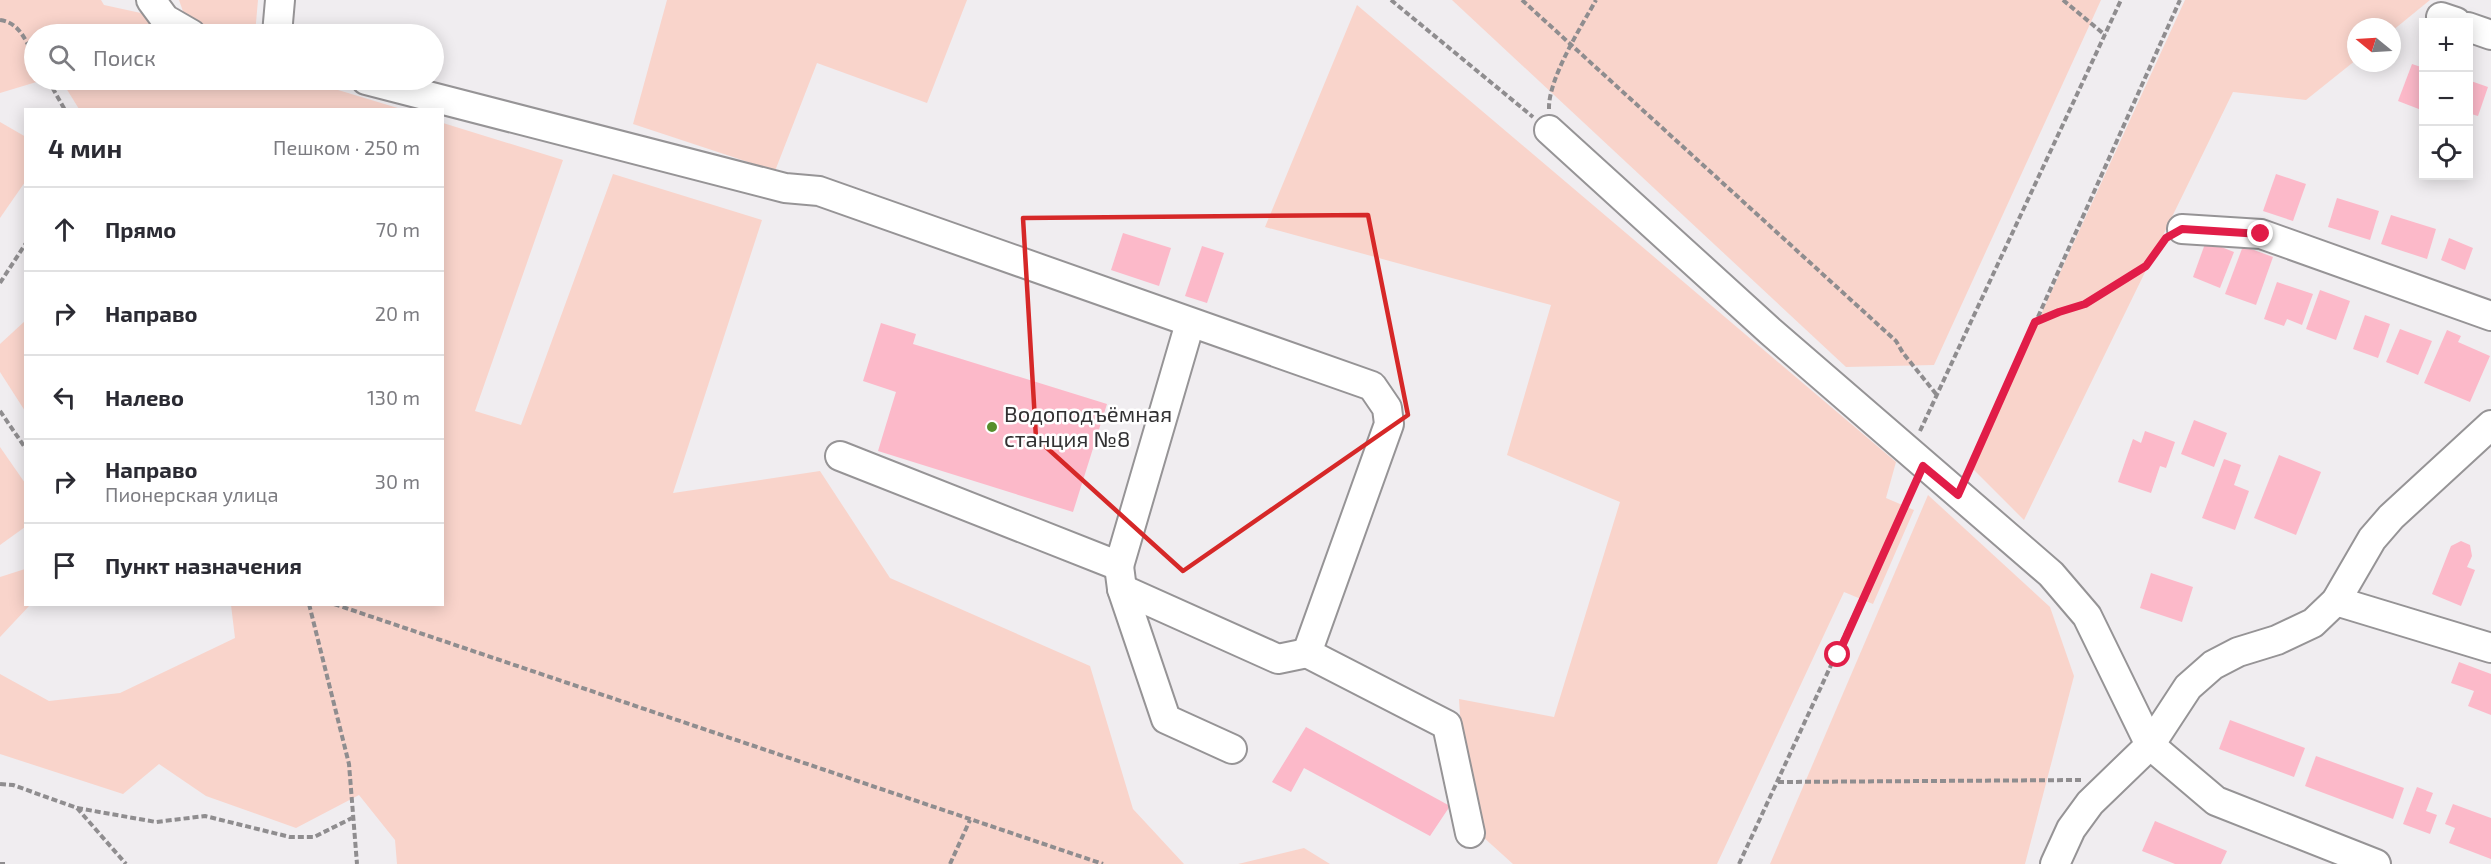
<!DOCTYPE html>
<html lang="ru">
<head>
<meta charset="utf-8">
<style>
	:root { --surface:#fff; --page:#f2f2f3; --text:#2b2b33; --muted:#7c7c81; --line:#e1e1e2 }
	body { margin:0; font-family:"Exo 2",sans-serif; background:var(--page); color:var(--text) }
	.controls { position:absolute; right:18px; top:18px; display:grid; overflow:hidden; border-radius:0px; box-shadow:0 3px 15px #0003 }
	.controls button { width:54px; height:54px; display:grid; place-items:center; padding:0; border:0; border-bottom:2px solid var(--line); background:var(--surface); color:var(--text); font:30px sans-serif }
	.compass { position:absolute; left:2347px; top:18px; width:54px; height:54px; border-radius:50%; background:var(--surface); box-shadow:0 3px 15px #0003; rotate:288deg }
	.stop { position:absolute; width:18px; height:18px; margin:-14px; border:4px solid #e11d48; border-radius:50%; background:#fff }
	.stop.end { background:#e11d48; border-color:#fff; box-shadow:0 2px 6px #0008 }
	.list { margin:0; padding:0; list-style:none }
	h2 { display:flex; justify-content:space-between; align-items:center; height:78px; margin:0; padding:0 24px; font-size:26px }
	h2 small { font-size:20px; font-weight:400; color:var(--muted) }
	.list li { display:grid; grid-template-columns:39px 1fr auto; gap:18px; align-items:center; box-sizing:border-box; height:84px; padding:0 24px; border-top:2px solid var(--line) }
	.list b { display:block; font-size:22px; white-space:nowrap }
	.list p { margin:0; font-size:20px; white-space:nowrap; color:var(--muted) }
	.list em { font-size:20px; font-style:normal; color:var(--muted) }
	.icon { flex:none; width:33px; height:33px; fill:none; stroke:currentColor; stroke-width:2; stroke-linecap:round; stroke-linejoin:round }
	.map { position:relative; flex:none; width:2491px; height:864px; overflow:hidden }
	.search { position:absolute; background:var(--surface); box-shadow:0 3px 15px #0003; left:24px; top:24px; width:420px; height:66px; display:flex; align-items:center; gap:15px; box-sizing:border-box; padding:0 21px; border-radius:33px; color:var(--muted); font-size:22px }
	.panel { position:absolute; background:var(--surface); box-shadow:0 3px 15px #0003; left:24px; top:108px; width:420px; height:498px; border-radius:0px }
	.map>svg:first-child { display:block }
	.green { fill:#f9d4cb }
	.building { fill:#fcb9c9 }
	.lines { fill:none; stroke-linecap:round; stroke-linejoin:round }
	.minor-casing { stroke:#969496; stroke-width:32 }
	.path { stroke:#8f8d8f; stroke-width:4; stroke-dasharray:6 3; stroke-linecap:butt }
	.minor { stroke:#fff; stroke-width:28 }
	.route { stroke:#e11d48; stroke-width:8 }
	.marked { fill:none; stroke:#d62828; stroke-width:4.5; stroke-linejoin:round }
	.poi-dot { fill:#558e2b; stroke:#fff; stroke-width:2 }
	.labels { text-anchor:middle; stroke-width:5; stroke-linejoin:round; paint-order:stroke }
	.poi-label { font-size:22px; fill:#323132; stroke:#fff; text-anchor:start }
</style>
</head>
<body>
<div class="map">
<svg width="2491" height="864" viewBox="0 0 2491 864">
	<rect width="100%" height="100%" fill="#f0edf0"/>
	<!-- green -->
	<g class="green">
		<path d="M0,0H101L104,5L187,23L179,0H258L255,34H34V80H43L0,93Z"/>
		<path d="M667,0H967L927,103L817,63L775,171L633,124Z"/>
		<path d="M1452,0H2101L1934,365L1846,367Z"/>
		<path d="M2185,0H2430L2392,31V27H2356V60L2306,100L2233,92L2024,520L1971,467Z"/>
		<path d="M1357,5L1896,462L1886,498L1914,510L1873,604L1844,592L1717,864H1513L1482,836L1463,766L1459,699L1554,717L1620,502L1507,455L1551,305L1265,227Z"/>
		<path d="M61,80H305L401,109H79Z"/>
		<path d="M0,122L26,137L25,182L0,218Z"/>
		<path d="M443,123L563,160L475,411L521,425L613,174L762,220L673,493L820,471L890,578L1090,666L1133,809L1184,864H397L395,840L359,795L296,828L206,796L159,764L123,794L0,754V674L49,701L120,693L235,638L231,605L442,604Z"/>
		<path d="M25,321V411L0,372V344Z"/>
		<path d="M0,447L25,483V527L0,545Z"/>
		<path d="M1928,495L2050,607L2074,676L2025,864H1770Z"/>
		<path d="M25,569L26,604L30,605L0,637V577Z"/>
		<path d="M1304,848L1330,864H1238Z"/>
	</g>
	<!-- building -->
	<g class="building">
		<path d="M2412,64L2424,68V111L2398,101Z"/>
		<path d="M2468,80L2488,87L2478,116L2468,113Z"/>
		<path d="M2276,174L2306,184L2293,221L2263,211Z"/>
		<path d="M2337,198L2379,211L2370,240L2328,227Z"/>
		<path d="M2391,215L2436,229L2427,259L2381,244Z"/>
		<path d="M1123,233L1171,248L1159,286L1111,270Z"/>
		<path d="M2449,238L2473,248L2465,270L2441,260Z"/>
		<path d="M2206,241L2234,252L2220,288L2193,277Z"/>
		<path d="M1202,246L1224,253L1207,303L1185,296Z"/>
		<path d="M2243,246L2273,257L2256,305L2225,294Z"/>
		<path d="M2277,282L2313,294L2302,325L2287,319L2284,326L2264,319Z"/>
		<path d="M2320,290L2350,301L2336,340L2306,329Z"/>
		<path d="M2365,315L2390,324L2378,358L2353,349Z"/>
		<path d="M881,323L916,334L913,344L1107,404L1073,512L878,451L896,392L863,381Z"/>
		<path d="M2400,329L2432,341L2418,375L2386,362Z"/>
		<path d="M2447,330L2461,336L2458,342L2490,356L2470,402L2424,383Z"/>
		<path d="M2194,420L2227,433L2214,467L2181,454Z"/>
		<path d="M2145,431L2175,442L2166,468L2160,466L2151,493L2118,482L2133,439L2141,443Z"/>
		<path d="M2279,455L2321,472L2296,535L2254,518Z"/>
		<path d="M2224,459L2241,465L2234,485L2249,491L2235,530L2202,518Z"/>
		<path d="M2461,541L2470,545L2472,556L2467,567L2475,570L2461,606L2432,594L2451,546Z"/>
		<path d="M2151,573L2193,587L2182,622L2140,608Z"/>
		<path d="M2459,662L2491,674V715L2468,706L2474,691L2451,683Z"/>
		<path d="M2230,720L2305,748L2294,777L2219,749Z"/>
		<path d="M1306,727L1450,806L1430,836L1304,768L1291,792L1272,782Z"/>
		<path d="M2316,756L2404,788L2393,819L2305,786Z"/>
		<path d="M2417,787L2433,793L2426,811L2437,815L2430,834L2403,824Z"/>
		<path d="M2453,804L2491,818V859L2449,843L2455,828L2445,824Z"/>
		<path d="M2155,821L2227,851L2221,864H2175L2142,851Z"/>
	</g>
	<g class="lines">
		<defs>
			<g id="minor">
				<path d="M151,0L165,19L191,34"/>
				<path d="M2441,17L2456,22"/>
				<path d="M2468,27L2491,35"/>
				<path d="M277,34L280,0"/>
				<path d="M366,80L785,188L819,191L1372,386L1387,408L1389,424L1307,653L1447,725L1470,833"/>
				<path d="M1549,130L1770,331L2051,574L2087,616L2150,745L2216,801L2376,864"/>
				<path d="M2182,229L2261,234L2491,316"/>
				<path d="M840,456L1119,566L1190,323"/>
				<path d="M1119,566L1122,589L1166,719L1232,749"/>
				<path d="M1122,589L1278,659L1307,653"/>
				<path d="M2336,601L2491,648"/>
				<path d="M2055,864L2071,829L2090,803L2150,745L2188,687L2213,665L2238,652L2277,640L2313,623L2336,601L2372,539L2391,517L2491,425"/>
			</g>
		</defs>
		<!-- minor casing -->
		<use href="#minor" class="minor-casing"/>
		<!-- path -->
		<g class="path">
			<path d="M1391,0L1533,117"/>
			<path d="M1522,0L1896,341L1903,353L1936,394"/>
			<path d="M2063,0L2105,35"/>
			<path d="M0,20C20,23 25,40 34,56"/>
			<path d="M48,80L65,110"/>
			<path d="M1549,109C1548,79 1581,27 1596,0"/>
			<path d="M0,283L26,243"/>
			<path d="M2035,322L2059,311L2085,304L2146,266L2164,240"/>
			<path d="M0,411L26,449"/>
			<path d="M1920,431L2121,0"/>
			<path d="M1968,473L2180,0"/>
			<path d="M309,604L349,764L357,864"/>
			<path d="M334,604L1103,864"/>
			<path d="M1778,782L2081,780"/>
			<path d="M0,784L13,785L77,808L126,864"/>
			<path d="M77,808L156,822L205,816L290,837H314L352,818"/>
			<path d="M0,864H5"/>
			<path d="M950,864L970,820"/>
			<path d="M1739,864L1914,486"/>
		</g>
		<!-- minor -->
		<use href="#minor" class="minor"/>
	</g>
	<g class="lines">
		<!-- route -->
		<path class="route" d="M1838,655L1923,466L1958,495L2035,322L2059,312L2085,304L2146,266L2166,238L2182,229L2261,234"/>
	</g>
	<!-- marked area -->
	<path class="marked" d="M1368,215L1408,415L1183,571L1036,438L1023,218Z"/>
	<!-- markers -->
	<circle class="poi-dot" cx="992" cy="427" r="6"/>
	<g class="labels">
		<!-- poi labels -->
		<g class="poi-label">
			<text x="1004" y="422">Водоподъёмная<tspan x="1004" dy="25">станция №8</tspan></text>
		</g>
	</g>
</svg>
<div class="controls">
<button>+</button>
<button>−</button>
<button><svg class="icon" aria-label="locate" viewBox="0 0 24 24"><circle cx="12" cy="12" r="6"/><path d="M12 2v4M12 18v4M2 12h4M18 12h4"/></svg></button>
</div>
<svg class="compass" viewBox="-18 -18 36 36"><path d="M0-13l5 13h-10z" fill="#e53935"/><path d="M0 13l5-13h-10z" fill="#7c7c81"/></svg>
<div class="stop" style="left:1838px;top:655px"></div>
<div class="stop end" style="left:2261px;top:234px"></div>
<div class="search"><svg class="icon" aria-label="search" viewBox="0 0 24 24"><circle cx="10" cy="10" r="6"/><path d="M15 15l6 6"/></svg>Поиск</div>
<section class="panel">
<h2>4 мин<small>Пешком · 250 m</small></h2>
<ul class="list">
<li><svg class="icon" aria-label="ahead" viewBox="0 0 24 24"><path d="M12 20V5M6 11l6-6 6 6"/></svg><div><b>Прямо</b></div><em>70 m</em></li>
<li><svg class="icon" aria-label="right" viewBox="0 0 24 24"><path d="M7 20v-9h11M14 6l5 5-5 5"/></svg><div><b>Направо</b></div><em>20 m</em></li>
<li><svg class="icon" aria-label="left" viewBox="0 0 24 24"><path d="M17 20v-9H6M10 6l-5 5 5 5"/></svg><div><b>Налево</b></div><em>130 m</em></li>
<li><svg class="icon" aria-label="right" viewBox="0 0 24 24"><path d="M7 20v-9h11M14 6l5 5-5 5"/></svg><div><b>Направо</b><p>Пионерская улица</p></div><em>30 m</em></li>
<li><svg class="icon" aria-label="arrive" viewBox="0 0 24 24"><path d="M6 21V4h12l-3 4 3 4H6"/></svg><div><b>Пункт назначения</b></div></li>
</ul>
</section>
</div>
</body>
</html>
